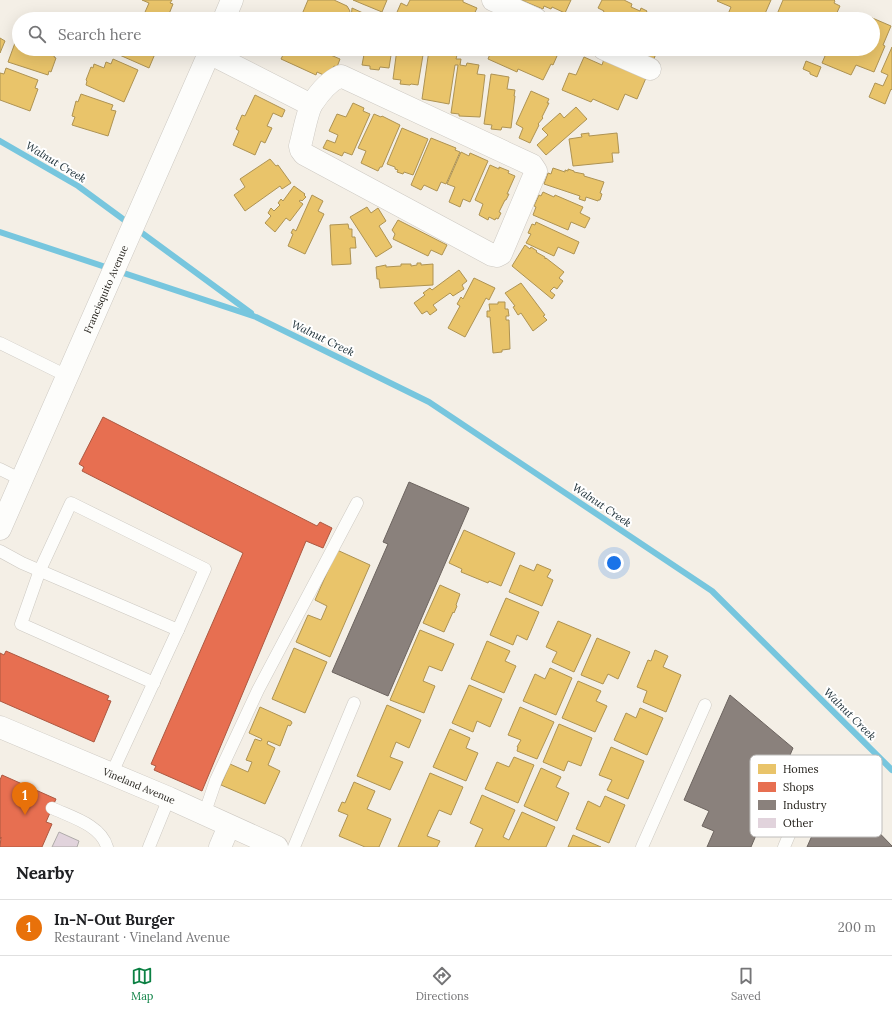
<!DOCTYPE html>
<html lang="en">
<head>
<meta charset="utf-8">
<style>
	:root { --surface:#fff; --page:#f6f6f6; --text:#202124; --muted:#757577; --line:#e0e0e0; --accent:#0b8043 }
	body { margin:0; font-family:Lora,serif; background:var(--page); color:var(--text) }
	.you { position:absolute; left:614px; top:563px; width:14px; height:14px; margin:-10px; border:3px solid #fff; border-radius:50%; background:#1a73e8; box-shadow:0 0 0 6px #1a73e833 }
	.badge { display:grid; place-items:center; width:26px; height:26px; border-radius:50%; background:var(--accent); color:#fff; font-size:13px; font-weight:700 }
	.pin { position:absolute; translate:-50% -33px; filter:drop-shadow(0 1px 2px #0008) }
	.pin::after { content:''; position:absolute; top:21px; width:14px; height:12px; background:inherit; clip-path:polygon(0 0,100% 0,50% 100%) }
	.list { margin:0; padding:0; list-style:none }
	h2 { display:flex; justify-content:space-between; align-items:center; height:52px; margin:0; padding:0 16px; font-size:17px }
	h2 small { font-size:13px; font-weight:400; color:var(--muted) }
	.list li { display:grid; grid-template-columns:26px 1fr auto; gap:12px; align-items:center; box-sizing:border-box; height:56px; padding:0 16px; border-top:1px solid var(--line) }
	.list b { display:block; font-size:15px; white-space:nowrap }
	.list p { margin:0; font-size:13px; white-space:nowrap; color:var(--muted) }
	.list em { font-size:13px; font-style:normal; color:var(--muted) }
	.icon { flex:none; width:22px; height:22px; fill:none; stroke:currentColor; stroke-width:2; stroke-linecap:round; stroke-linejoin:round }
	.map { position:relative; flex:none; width:892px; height:847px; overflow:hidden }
	.search { position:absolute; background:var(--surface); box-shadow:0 4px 16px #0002; left:12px; right:12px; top:12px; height:44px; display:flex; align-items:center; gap:10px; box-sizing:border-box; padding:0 14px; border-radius:22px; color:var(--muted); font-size:15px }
	.sheet { height:108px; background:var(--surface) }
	nav { display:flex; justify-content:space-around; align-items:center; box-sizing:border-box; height:56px; border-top:1px solid var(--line); background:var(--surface); font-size:11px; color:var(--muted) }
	nav a { display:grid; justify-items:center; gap:2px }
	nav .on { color:var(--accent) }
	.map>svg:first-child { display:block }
	.homes { fill:#e9c46a; stroke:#ae9353 }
	.shops { fill:#e76f51; stroke:#ad5841 }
	.industry { fill:#8a817c; stroke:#6c645f }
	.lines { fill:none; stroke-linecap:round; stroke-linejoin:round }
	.stream { stroke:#77c6de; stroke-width:6 }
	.building { fill:#e1d3dc; stroke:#afaba9 }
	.lane-casing { stroke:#cdc9c2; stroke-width:13 }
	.street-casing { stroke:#cdc9c2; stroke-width:23 }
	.secondary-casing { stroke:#cdc9c2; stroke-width:23 }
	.lane { stroke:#fdfdfb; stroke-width:12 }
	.street { stroke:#fdfdfb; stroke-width:22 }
	.secondary { stroke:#fdfdfb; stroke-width:22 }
	.labels { text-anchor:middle; stroke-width:4; stroke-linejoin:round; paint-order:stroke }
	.street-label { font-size:10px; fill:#25221c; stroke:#fff }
	.water-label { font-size:11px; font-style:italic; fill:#192c34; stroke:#fff }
	.key { fill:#fff; stroke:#bebdbb; stroke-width:1 }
	.key-label { font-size:11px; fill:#25221c }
</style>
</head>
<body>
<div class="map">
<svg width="892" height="847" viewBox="0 0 892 847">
	<rect width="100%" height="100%" fill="#f4efe6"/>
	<!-- homes -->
	<g class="homes">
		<path d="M142,0H172L170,3L173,4L167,19H142L149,3Z"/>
		<path d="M308,0H334L347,6L350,11L347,19H300Z"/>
		<path d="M353,0H387L382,12Z"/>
		<path d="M410,0H463V2L477,8L472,19H394L401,3L407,6Z"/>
		<path d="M521,0H571L565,13L552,7L551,9L544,6L543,9Z"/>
		<path d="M602,0H624L632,4L631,7L640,11L641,8L647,11L646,13L657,18L656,19H600L604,11L598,8Z"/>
		<path d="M718,0H771L764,16L760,14L759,16L766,19H726L731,7L717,1Z"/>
		<path d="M783,0H834L835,1L834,3L840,6L834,19H775Z"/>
		<path d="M352,8L363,13V19H351Z"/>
		<path d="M870,17L891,26L883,45L885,46L874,72L856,65L851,75L822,63L828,49H873V19H869Z"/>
		<path d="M19,32V49H49L48,51L55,54L54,57L56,58L51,72L49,71L48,75L8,62Z"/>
		<path d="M0,38L5,41L0,53Z"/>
		<path d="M892,47V90L891,89L885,104L869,97L875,83L883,86L888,75L881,72Z"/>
		<path d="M117,49H157L149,68L115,53Z"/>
		<path d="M286,49H321L326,51V53L340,59L337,67L334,66L328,77L317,72L316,75L281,59Z"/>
		<path d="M365,49H392L389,68L380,67L379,70L370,69V66L362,65Z"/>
		<path d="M397,49H424L418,85L411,84L410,85L400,84L401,80L393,79Z"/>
		<path d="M492,49H549L548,52L557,56L553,65L551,64L543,80L518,69L517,72L488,59Z"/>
		<path d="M626,49H658L653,61Z"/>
		<path d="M789,49H814L812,54L802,50L800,54Z"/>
		<path d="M429,50L457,55L456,59H461L460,65L466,66L467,63L479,65L477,74L485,75L480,117L459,116V114L451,113L458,65H455L449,104L422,99Z"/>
		<path d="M584,57L602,65L604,59L646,78L637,99L625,94L618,110L593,99L591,102L562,90L569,73L576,75Z"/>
		<path d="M113,59L138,70L124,102L86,85L87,81L86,80L91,67L93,68L94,64L104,68L106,62L111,64Z"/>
		<path d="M806,61L821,67L817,77L810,74V72L803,69Z"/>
		<path d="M6,68L38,80L35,88L38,89L30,111L0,100V73L4,74Z"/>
		<path d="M491,74L509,77L507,89L515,90L514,96H515L511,128L502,127L501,130L491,129L492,125L484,124Z"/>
		<path d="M531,91L549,99L547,103H549L542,117L543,118L538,124L539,125L530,143L519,138L523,128L516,124Z"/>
		<path d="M81,94L113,105L111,110L116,111L108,136L72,125L75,117L72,116L76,101L78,102Z"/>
		<path d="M255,95L285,110L282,117L273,113L267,126L272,128L265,143L261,141L255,155L233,145L239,131L236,129L242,115L245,116Z"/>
		<path d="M353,103L364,108L363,111L370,114L352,155L344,152L342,156L323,148L327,140L335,143L338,135L329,131L337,114L346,117Z"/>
		<path d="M576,107L587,119L546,155L537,145L548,135L542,129L560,113L564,118Z"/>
		<path d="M374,114L381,117L382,116L400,125L382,167H380L378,171L361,163L366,151L358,148Z"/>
		<path d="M402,128L428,139L413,175L404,172L403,174L397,172L398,170L395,169V167L387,164Z"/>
		<path d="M589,133V136L617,133L619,153H612L613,162L573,166L569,139L582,137L581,134Z"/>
		<path d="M431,138L456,148L455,150L460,152L446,184L441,182L437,191L424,185L421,190L411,185Z"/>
		<path d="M461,152L469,156L470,153L488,161L470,202L463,199L460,207L449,202L455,187L447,184Z"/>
		<path d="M270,159L276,166L278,165L291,183L282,189L280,186L245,211L234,195L245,187L240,179Z"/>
		<path d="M490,165L499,169V167L509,171L508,173L515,176L507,194H509L506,200H505L499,212L501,213L498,219L496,218L495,220L489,217L488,220L479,215L483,204L475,200Z"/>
		<path d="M553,168L565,172V170L568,171V169L574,171V172L584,174V176L604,182L600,193L602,194L600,200H598V201L586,197L585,201L579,199L580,196L544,184L548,173L551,174Z"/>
		<path d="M294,186L305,194L304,195L306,197L302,201L301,200L299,201L303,204L290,221L286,218L275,232L265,223L271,216L268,213L271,208L274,211L280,205L278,203L281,199L283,201Z"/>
		<path d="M543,192L554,197L555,195L583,207L580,213L590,218L585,228L571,222L568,230L533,215L536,207L534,206L539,195L541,196Z"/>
		<path d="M312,195L323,201L318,211L324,214L305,254L288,246L293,234L291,233L293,229L296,231Z"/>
		<path d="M367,207L371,213L378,208L386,221L379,226L392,247L376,257L350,217Z"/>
		<path d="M398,220L447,245L442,255L431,250L428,256L393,239L395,234L392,230Z"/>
		<path d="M536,222L579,242L574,254L558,247L554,256L526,243L531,234L528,233L532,224L535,225Z"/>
		<path d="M348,224L349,229H352V237H355L356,248H350L351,264L332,265L330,225Z"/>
		<path d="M525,245L530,249L531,247L537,251L536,252L545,257V259L546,258L564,272L559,278L563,281L557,289L554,287L550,291L555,295L552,299L512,266Z"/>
		<path d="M417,263H421V265L433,264V285L380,288L379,279H377L376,267L386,265V267L401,266V264H411V266L417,265Z"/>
		<path d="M459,270L467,281L462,285L464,289L453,296L450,293L433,305L437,310L430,315L427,311L422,314L414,303L425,295L423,293L430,288L432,290Z"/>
		<path d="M474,278L495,288L489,300L486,298L465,337L448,328L460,306L457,304L461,297L463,299Z"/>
		<path d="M521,283L545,315L543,316L547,320L533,331L521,313L518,315L513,307L515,306L505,293Z"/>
		<path d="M498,302H505V309H508L509,316H506V320H509L510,349L502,350V352L493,353L490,317H487V311H490L489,304H498Z"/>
		<path d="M464,530L515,553L501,586L489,581L488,583L461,572L462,569L449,563Z"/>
		<path d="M337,550L370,565L330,657L296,642L308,615L321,620L327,606L315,600Z"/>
		<path d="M537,564L551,570L547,577L553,580L542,606L509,592L520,565L534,571Z"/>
		<path d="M440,585L460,594L456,605L457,606L454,613L453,612L444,632L423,623Z"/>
		<path d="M506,598L539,612L527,640L517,635L513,645L490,635Z"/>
		<path d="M558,621L591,635L574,672L552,662L557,652L546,647Z"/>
		<path d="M420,630L454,644L442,671L429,666L423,681L435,686L424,713L390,700Z"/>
		<path d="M597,638L630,652L618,679L608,674L603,684L581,675Z"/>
		<path d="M487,641L510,651L505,661L516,666L504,693L471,679Z"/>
		<path d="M294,648L327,662L305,713L272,699Z"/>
		<path d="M655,650L668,656L663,667L681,675L666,712L643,702L647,691L637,687L648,660L651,661Z"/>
		<path d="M550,668L572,678L556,715L523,701L535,674L545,679Z"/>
		<path d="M578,681L601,691L596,701L607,706L595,732L562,718Z"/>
		<path d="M469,685L502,699L490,727L477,721L473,732L452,723Z"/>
		<path d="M387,705L421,720L409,748L396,742L390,757L403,762L390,790L357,776Z"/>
		<path d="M260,707L291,721L292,723L290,726L288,725L280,746L268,741L267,744L275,748L268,765L280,771L265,804L221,785L230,764L248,772L252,762L246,760L255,739L261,741L262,739L249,733Z"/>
		<path d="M520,707L554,722L537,759L517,751L518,747H517L521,740L508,735Z"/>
		<path d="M640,708L663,718L647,755L614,740L626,713L636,718Z"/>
		<path d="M559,724L592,738L581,766L568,761L564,771L543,762Z"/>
		<path d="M450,729L470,738L466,748L478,753L466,781L433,767Z"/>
		<path d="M611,747L644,761L628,799L607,790L612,780L599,775Z"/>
		<path d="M514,757L534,765L518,803L485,789L497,762L509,767Z"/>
		<path d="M541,768L561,777L556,787L569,793L557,821L524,806Z"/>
		<path d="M430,773L463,787L451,815L439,810L427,836L440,841L437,847H398Z"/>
		<path d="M354,782L375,791L367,809L391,819L379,847H365L339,836L348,815L338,811L342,802L345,803Z"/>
		<path d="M482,795L515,810L503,837L509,840L522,812L555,827L546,847H475L483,829L470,823Z"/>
		<path d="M605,796L625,805L609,843L576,829L588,801L600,807Z"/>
		<path d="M573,835L601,847H568Z"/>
	</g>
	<!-- shops -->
	<g class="shops">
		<path d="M103,417L317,526L320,522L332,528L323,548L306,541L202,791L154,770L156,766L151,764L243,553L82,471L84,467L79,464Z"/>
		<path d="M6,651L109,696L107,700L111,701L94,742L0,701V653L4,655Z"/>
		<path d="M2,775L56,799L46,822L52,824L42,847H0L1,837L0,839V780Z"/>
	</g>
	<!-- industry -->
	<g class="industry">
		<path d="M409,482L469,508L388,696L332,672L388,544L383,542Z"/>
		<path d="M730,695L793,748L751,847H707L714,831L702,826L709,811L684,800Z"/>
		<path d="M834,786L892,846V847H807Z"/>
	</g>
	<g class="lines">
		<!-- stream -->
		<g class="stream">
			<path d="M0,141L78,186L251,313"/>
			<path d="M0,232L256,317L429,402L712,591L892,770"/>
		</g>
	</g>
	<!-- building -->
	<path class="building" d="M59,832L79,841L77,847H52Z"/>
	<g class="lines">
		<defs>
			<g id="lane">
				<path d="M0,343L67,376"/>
				<path d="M0,469L22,480"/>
				<path d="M0,551L22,563L178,630L111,775"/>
				<path d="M154,683L21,624L40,570L71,503L205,569L178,630"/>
				<path d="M52,808C71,817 101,825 107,847"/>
				<path d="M204,815L216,780L258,690L357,503"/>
				<path d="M149,847L169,798"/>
				<path d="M294,847L354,703"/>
				<path d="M642,847L705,705"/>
				<path d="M784,847L809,788"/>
			</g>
			<g id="street">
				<path d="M493,0L536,19"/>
				<path d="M604,49L650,69"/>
				<path d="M209,53L311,105"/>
				<path d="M341,76L532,165L536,171L501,254L497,256L492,255L304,154L301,150L300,146C303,136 307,112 312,104C319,93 329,81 341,76Z"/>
			</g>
			<g id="secondary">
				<path d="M224,19L232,0"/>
				<path id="s1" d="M0,529L211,49"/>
				<path id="s2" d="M0,727L169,798L277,847"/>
				<path d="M220,847L229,826"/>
			</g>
		</defs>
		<!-- lane casing -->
		<use href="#lane" class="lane-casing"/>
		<!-- street casing -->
		<use href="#street" class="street-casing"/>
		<!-- secondary casing -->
		<use href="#secondary" class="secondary-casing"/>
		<!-- lane -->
		<use href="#lane" class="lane"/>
		<!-- street -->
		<use href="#street" class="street"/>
		<!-- secondary -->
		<use href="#secondary" class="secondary"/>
	</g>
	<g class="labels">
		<!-- street labels -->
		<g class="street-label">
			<text dy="4" stroke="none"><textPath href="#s1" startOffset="262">Francisquito Avenue</textPath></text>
			<text dy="4" stroke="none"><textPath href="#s2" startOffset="151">Vineland Avenue</textPath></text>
		</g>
		<!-- water labels -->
		<g class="water-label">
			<text transform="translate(56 162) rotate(31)" y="4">Walnut Creek</text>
			<text transform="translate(323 338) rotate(26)" y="4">Walnut Creek</text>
			<text transform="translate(602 505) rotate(34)" y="4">Walnut Creek</text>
			<text transform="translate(850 714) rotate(45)" y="4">Walnut Creek</text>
		</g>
	</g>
	<!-- legend -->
	<rect x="750" y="755" width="132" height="82" rx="6" class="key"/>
	<rect x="758" y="764" width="18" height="10" fill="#e9c46a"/>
	<rect x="758" y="782" width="18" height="10" fill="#e76f51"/>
	<rect x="758" y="800" width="18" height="10" fill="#8a817c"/>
	<rect x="758" y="818" width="18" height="10" fill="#e1d3dc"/>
	<g class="key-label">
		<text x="783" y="773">Homes</text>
		<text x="783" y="791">Shops</text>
		<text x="783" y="809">Industry</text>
		<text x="783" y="827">Other</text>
	</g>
</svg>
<div class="you"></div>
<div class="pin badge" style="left:25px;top:815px;background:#e8710a">1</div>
<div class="search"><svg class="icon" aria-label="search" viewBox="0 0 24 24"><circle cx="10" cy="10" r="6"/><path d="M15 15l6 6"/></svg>Search here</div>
</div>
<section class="sheet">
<h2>Nearby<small></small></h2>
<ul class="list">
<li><span class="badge" style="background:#e8710a">1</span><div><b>In-N-Out Burger</b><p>Restaurant · Vineland Avenue</p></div><em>200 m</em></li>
</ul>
</section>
<nav>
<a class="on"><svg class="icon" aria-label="map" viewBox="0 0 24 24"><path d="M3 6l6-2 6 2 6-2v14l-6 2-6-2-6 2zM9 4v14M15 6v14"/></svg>Map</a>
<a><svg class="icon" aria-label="directions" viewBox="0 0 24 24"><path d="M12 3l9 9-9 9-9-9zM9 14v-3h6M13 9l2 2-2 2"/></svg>Directions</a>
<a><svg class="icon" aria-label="saved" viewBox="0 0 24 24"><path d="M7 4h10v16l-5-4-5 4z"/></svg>Saved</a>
</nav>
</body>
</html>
